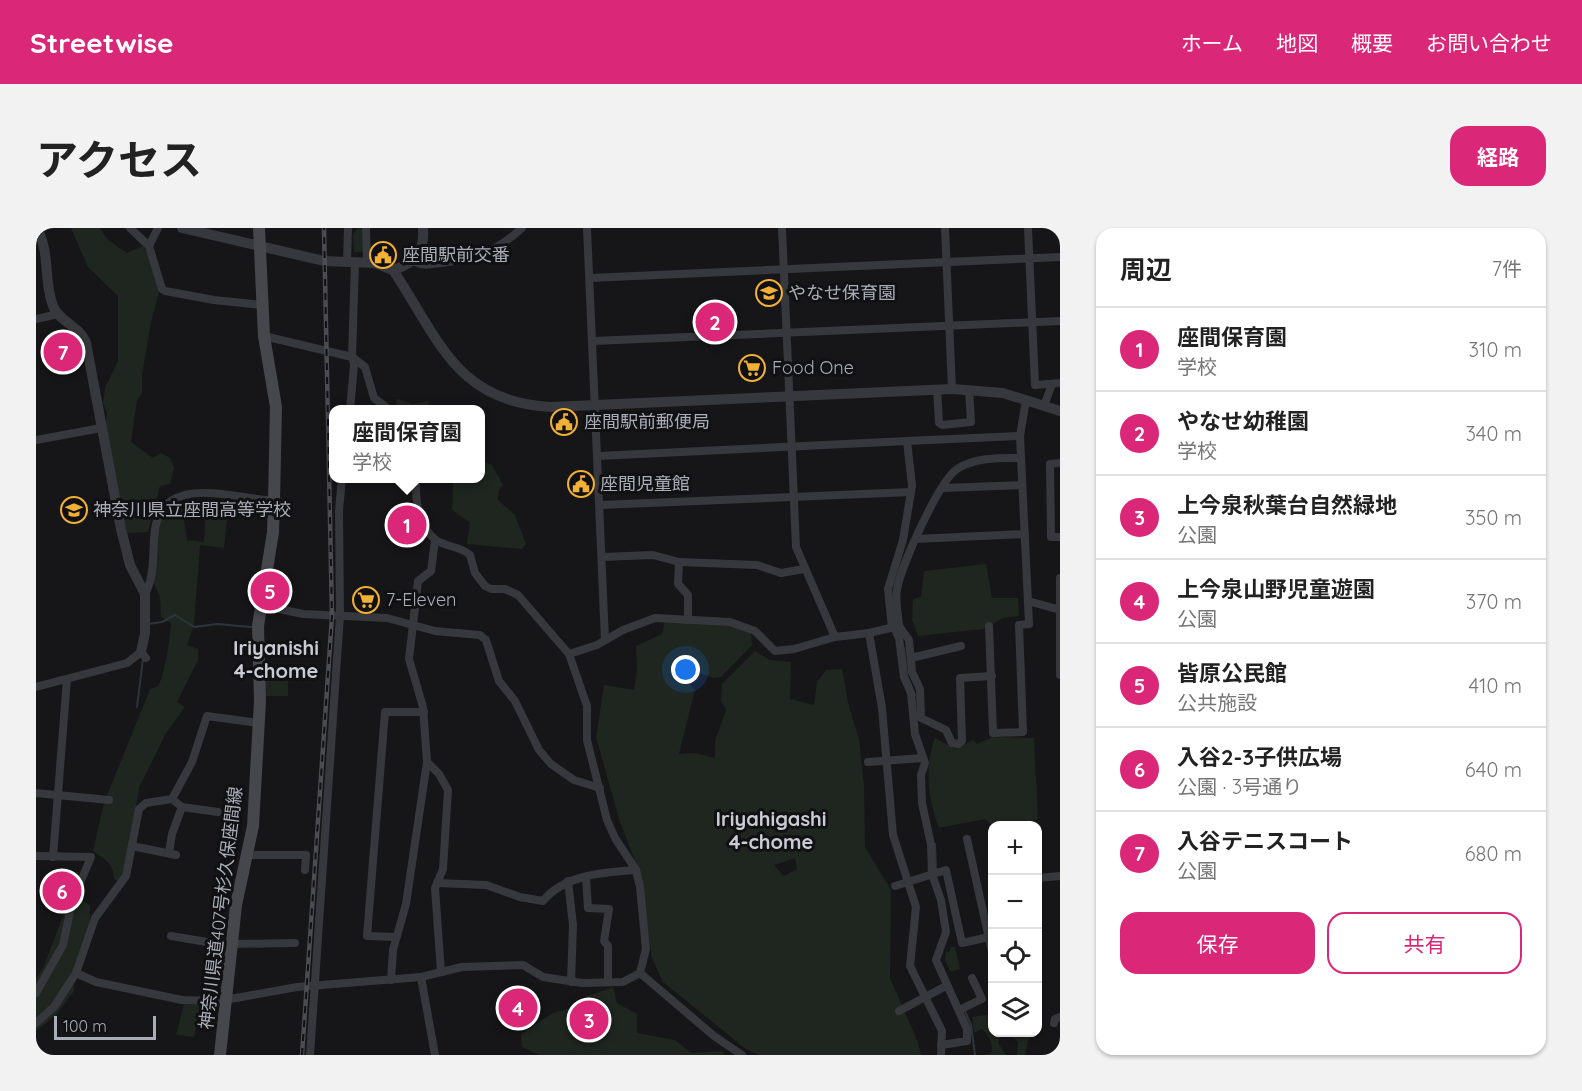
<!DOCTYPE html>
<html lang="ja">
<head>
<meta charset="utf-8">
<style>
	:root { --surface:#fff; --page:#f2f2f2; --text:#222; --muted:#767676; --line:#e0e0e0; --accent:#db2777 }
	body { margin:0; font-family:Quicksand,"Noto Sans JP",sans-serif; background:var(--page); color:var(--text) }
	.controls { position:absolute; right:18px; bottom:18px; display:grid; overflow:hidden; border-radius:12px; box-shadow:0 2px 4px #0004 }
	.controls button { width:54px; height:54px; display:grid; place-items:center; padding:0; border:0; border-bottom:2px solid var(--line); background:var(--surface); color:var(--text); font:30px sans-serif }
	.scale { position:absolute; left:18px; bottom:15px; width:102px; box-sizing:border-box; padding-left:6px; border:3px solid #a8adb8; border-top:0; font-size:16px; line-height:21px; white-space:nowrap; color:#a8adb8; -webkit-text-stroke:4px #111113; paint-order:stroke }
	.you { position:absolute; left:650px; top:442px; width:21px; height:21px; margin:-15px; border:4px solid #fff; border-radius:50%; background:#1a73e8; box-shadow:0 0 0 9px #1a73e833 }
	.badge { display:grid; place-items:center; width:39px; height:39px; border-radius:50%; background:var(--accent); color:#fff; font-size:20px; font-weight:700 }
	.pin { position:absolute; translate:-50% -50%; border:3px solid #fff; box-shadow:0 2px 6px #0006 }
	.popup { position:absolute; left:293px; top:177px; width:156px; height:78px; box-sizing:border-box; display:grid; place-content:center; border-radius:12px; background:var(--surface); filter:drop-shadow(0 2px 4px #0005); font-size:20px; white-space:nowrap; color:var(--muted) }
	.popup b { font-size:22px; color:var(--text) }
	.popup::after { content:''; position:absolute; left:50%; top:100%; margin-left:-12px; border:12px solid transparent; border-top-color:var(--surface) }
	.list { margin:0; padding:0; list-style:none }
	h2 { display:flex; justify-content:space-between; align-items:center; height:78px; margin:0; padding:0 24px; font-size:26px }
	h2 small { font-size:20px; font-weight:400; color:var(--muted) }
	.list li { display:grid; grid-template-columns:39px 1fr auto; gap:18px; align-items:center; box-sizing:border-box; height:84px; padding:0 24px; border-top:2px solid var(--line) }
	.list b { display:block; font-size:22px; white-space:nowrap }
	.list p { margin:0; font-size:20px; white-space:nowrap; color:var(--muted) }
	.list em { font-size:20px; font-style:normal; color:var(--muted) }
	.actions { display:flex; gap:12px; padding:18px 24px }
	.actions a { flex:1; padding:14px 0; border:2px solid var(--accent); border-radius:18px; text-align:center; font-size:21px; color:var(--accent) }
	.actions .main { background:var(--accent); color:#fff }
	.icon { flex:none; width:33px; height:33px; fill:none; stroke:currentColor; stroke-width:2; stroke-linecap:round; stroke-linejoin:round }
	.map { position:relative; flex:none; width:1024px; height:827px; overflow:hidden; border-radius:18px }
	header { display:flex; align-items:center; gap:36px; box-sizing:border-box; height:84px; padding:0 30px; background:var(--accent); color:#fff }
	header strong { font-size:28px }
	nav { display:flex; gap:33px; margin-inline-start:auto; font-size:21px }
	.intro { display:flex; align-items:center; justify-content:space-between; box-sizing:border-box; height:144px; padding:0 36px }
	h1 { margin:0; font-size:42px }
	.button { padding:15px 27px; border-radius:18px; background:var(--accent); color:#fff; font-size:21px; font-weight:700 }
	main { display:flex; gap:36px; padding:0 36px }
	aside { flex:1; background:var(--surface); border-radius:18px; box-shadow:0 2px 4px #0004 }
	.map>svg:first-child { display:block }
	.green { fill:#1e261f; fill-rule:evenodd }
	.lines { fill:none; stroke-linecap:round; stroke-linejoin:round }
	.stream { stroke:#2c353c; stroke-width:2 }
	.minor { stroke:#37383d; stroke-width:8 }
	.tertiary { stroke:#37383d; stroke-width:10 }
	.secondary { stroke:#45474d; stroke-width:12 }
	.rail-casing { stroke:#4a4c52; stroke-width:4.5 }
	.rail { stroke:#111113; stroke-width:2; stroke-dasharray:7; stroke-linecap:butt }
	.labels { text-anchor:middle; stroke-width:6; stroke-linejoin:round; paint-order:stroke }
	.poi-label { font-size:18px; fill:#a8adb8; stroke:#111113; text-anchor:start }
	.street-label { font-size:18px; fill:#a8adb8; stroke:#111113 }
	.neighbourhood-label { font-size:20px; font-weight:bold; fill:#c9ccd4; stroke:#111113 }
</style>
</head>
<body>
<header>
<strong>Streetwise</strong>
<nav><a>ホーム</a><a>地図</a><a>概要</a><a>お問い合わせ</a></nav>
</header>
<div class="intro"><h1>アクセス</h1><a class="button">経路</a></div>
<main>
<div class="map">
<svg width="1024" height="827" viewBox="0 0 1024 827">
	<rect width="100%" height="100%" fill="#161618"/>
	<!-- green -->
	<g class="green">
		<path d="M35,0H64L72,12L91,25L107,18L119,36L124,61L115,94L106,147V165L101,172L95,214L117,230L125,225L134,230L138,240L134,256L124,258L112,304L91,305L69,201L71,185L67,175L69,160L82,133V68L52,39Z"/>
		<path d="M322,0L326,1L327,24H318L317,6Z"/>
		<path d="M42,108L48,133L12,139L7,115Z"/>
		<path d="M361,171L377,176L393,173L392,181H359Z"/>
		<path d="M445,232L456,237L467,257L463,262L462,272L479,287L490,316L486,321L431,316L434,295L416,282L417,251L445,250Z"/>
		<path d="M135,276L146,278L151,312L168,314L169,291H191L188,320L164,317L158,397L151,417L162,421V432L141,474L149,479L130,505L103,560L89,643L83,653L78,651C78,636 69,631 57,623L68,575L114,461L122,458C129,448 134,409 135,395L125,389L124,369L117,354L120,298Z"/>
		<path d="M950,336L956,370H982L983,388L967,390L947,401L882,408L876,392L877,371L885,369L888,343Z"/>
		<path d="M629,393L689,396L715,406L716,417L685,449L678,450L657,443L650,452L659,462L643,526L659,525L679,530V513L690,482L685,473L686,456L719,423L734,432L755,434L754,471L778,477L781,454L790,442L806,441L813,479L823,510L828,558L829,619L855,662L854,750L882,814L885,827H723L710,821L627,754L616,730L604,646L583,591L560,509L568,457L598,462L601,442L600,418L626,406ZM759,630L761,641L748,648L738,637Z"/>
		<rect x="227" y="453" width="25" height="15"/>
		<path d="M957,509L998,510L1002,591L995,593V597L957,598L949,591L903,600C892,572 888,539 899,510L920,521L937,512L941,516Z"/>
		<path d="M19,643L43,644L31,670H17Z"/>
		<path d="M35,667L54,677V693L38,739V763L19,788L0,803V751L8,738Z"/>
		<path d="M915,719H919L924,741L915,744L909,732L910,724H913Z"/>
		<path d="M577,759L581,775L601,786V805L639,812L655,825L686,823L689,827H504L486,819L485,806L517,785L535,780L549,769Z"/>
		<path d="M473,775H491L490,786H473Z"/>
		<path d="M148,776L164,777L158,809L140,807Z"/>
		<path d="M956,786L957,804L996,805L992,812L989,827H981L982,814L972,805L964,809L962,815L970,827H948L955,825C959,818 951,805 946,801L938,805L936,789Z"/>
	</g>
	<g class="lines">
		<!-- stream -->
		<g class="stream">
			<path d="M112,396L126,394L139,387L158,399L181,396L215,399"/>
			<path d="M868,420L871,447L879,467"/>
			<path d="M101,479L107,431"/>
			<path d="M899,616L900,643"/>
			<path d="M929,783L935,797L939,827"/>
		</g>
		<!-- minor -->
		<g class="minor">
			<path d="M94,0L113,18L126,61L129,63L178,72L226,77"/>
			<path d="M330,0L331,35"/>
			<path d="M551,0L569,412"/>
			<path d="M746,0L760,319L799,409L833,405L846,480L857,607L880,679L874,738L906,803L905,827"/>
			<path d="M909,0L916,161"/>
			<path d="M992,0L999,157L1024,155"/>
			<path d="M113,18L122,0"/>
			<path d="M378,33C386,39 396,36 405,35C438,32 462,22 486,0"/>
			<path d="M311,35L312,0"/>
			<path d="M554,50L1024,29"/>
			<path d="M0,91L22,86"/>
			<path d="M228,108L316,129L329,139L338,170L354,182"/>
			<path d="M557,113L1024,93"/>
			<path d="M901,161L903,195L906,197L935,194L933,162"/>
			<path d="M1008,178L1016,156"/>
			<path d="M314,182L318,136L316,129L319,35"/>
			<path d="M0,212L65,200"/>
			<path d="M562,228L871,213"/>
			<path d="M1024,235L1014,236L1015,309H1024"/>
			<path d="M907,260L986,257"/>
			<path d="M564,277L875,264"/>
			<path d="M880,311L989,306"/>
			<path d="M399,312L395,343L382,353L373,431L387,479L391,534L403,546L412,562L407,641L399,660L405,744"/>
			<path d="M566,329L617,327L643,334L721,337L745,345L768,341"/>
			<path d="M643,334L642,356L652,367V392"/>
			<path d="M1024,350V447"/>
			<path d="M109,366C118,349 117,330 118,311C121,242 193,270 238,273"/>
			<path d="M992,373L1024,382"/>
			<path d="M224,377L267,386L351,390L399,403L444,407L450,412L463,453L479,473L503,522L515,536L538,552L564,560"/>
			<path d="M863,398C862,386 859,372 861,361C865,338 903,253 921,241C939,229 965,230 985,230"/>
			<path d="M953,398L957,505L987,504L983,397L993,396L984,208L990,172"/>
			<path d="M858,399L863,410L868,449L875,465L879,506L889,535L885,547L886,575L895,617L896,646L905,672L910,704L900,732L931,801V813L905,817"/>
			<path d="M856,400L852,361L867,312L876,258L871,213L984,208"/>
			<path d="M833,405L863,398L873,412L876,444L884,461L885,490L910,502L916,515L922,516L926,513L924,450L956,448"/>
			<path d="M533,426L561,417L587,402L619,390L694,394L719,403L739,423L758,421L799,409"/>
			<path d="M875,430L925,418"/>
			<path d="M0,459L91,435L105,424L110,430"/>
			<path d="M832,534L887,530"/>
			<path d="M0,565L73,572"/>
			<path d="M136,571L146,579L182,584"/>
			<path d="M931,611L956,724"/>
			<path d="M96,618L140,627"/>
			<path d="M133,625L136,606L146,579"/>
			<path d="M211,627H270L269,642"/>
			<path d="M0,628L55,629L36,674L27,717L0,765"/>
			<path d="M17,629L31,451"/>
			<path d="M550,649L552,680L573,681L568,713L572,718V754"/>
			<path d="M1002,650L1024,648"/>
			<path d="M532,653L537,697L535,754"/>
			<path d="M401,655L450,657L484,669L507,673C528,647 568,644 600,642"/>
			<path d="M859,658L910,642L926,715L953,709"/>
			<path d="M135,708L195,718"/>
			<path d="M360,709L331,708L349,484H388"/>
			<path d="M196,716L259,715"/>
			<path d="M40,745L60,754L146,772L183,773L261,759L385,749L426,739L487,737L507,749L546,755L587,754L604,745L610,721L604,659L600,642L579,610L571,592L551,512V478L533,426L482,367L469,361H455L449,358L439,345L434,327C424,318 410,319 400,312C382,299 379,270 380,250"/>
			<path d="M604,745L678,808L706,827"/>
			<path d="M385,749L399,827"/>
			<path d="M355,752L357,722L370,676L391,534"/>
			<path d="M923,782L946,771L936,750"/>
			<path d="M863,783L910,758"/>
			<path d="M0,795L18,779L40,745L59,690L90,648L103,581L110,575L136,571L156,534L171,488L223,495"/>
			<path d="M1018,795L1019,791L1024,789"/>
			<path d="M274,827L304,387L303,282L306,250"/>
		</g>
		<!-- tertiary -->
		<g class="tertiary">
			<path d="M1,0C15,27 7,52 17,78C23,94 44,98 50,115L85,301L94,337L109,366V405L105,424"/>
			<path d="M146,0L288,33L339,35L357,42C403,111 420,174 515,179L916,161L967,165L1024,183"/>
			<path d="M357,42C379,35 389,24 387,0"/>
		</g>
		<!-- secondary -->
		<path class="secondary" d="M184,827L200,677L217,598L224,473L222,398L237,304L238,273L240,179L228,108L223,0"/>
		<defs>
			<path id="rail" d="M266,827L296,388L288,0"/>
		</defs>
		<!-- rail casing -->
		<use href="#rail" class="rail-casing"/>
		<!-- rail -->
		<use href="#rail" class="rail"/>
	</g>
	<!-- icons -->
	<defs>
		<symbol id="civic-ring" viewBox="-11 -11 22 22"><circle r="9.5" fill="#111113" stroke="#f2b134" stroke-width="1.5"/><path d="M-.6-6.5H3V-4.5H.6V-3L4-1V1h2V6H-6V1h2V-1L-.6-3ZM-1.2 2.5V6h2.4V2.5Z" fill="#f2b134"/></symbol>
		<symbol id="school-ring" viewBox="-11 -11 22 22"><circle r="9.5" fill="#111113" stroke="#f2b134" stroke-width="1.5"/><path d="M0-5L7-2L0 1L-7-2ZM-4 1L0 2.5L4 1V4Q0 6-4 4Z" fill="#f2b134"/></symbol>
		<symbol id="supermarket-ring" viewBox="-11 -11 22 22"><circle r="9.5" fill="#111113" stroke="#f2b134" stroke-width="1.5"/><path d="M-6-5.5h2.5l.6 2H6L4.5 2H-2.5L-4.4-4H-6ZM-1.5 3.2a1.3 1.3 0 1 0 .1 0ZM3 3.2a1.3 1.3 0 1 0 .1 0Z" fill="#f2b134"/></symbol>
	</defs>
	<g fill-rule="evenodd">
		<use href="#civic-ring" x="332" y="12" width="30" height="30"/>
		<use href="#school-ring" x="718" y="50" width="30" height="30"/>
		<use href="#supermarket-ring" x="701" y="125" width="30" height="30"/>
		<use href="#civic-ring" x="513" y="179" width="30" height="30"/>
		<use href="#civic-ring" x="530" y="241" width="30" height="30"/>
		<use href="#school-ring" x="23" y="267" width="30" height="30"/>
		<use href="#supermarket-ring" x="315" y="357" width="30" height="30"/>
	</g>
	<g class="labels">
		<!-- poi labels -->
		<g class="poi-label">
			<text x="366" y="33">座間駅前交番</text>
			<text x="752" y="71">やなせ保育園</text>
			<text x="736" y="146">Food One</text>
			<text x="548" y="200">座間駅前郵便局</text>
			<text x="564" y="262">座間児童館</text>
			<text x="57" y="288">神奈川県立座間高等学校</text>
			<text x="350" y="378">7-Eleven</text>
		</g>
		<!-- street labels -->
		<g class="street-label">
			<text transform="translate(185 680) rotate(-83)" y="6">神奈川県道407号杉久保座間線</text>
		</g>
		<!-- neighbourhood labels -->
		<g class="neighbourhood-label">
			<text x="240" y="427">Iriyanishi<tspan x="240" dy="23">4-chome</tspan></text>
			<text x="735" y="598">Iriyahigashi<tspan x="735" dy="23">4-chome</tspan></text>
		</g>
	</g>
</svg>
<div class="controls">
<button>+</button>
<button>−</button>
<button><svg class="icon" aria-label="locate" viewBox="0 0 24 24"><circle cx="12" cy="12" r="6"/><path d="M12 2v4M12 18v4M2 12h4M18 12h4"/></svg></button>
<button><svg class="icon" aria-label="layers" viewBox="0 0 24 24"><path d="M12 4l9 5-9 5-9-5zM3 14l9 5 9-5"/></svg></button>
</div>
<div class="scale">100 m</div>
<div class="you"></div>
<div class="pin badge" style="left:371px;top:297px">1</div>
<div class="popup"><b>座間保育園</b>学校</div>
<div class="pin badge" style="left:679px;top:94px">2</div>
<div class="pin badge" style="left:553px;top:792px">3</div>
<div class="pin badge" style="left:482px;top:780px">4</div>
<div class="pin badge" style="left:234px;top:363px">5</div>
<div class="pin badge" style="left:26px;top:663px">6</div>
<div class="pin badge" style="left:27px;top:124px">7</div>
</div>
<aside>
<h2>周辺<small>7件</small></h2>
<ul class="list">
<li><span class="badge">1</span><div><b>座間保育園</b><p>学校</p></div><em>310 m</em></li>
<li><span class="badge">2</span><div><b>やなせ幼稚園</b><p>学校</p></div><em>340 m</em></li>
<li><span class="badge">3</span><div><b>上今泉秋葉台自然緑地</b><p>公園</p></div><em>350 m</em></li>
<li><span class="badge">4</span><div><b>上今泉山野児童遊園</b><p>公園</p></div><em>370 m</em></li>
<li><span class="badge">5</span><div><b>皆原公民館</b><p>公共施設</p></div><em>410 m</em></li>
<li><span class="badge">6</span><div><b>入谷2-3子供広場</b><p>公園 · 3号通り</p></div><em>640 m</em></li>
<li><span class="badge">7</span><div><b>入谷テニスコート</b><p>公園</p></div><em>680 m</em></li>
</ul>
<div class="actions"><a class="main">保存</a><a>共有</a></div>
</aside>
</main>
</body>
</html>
